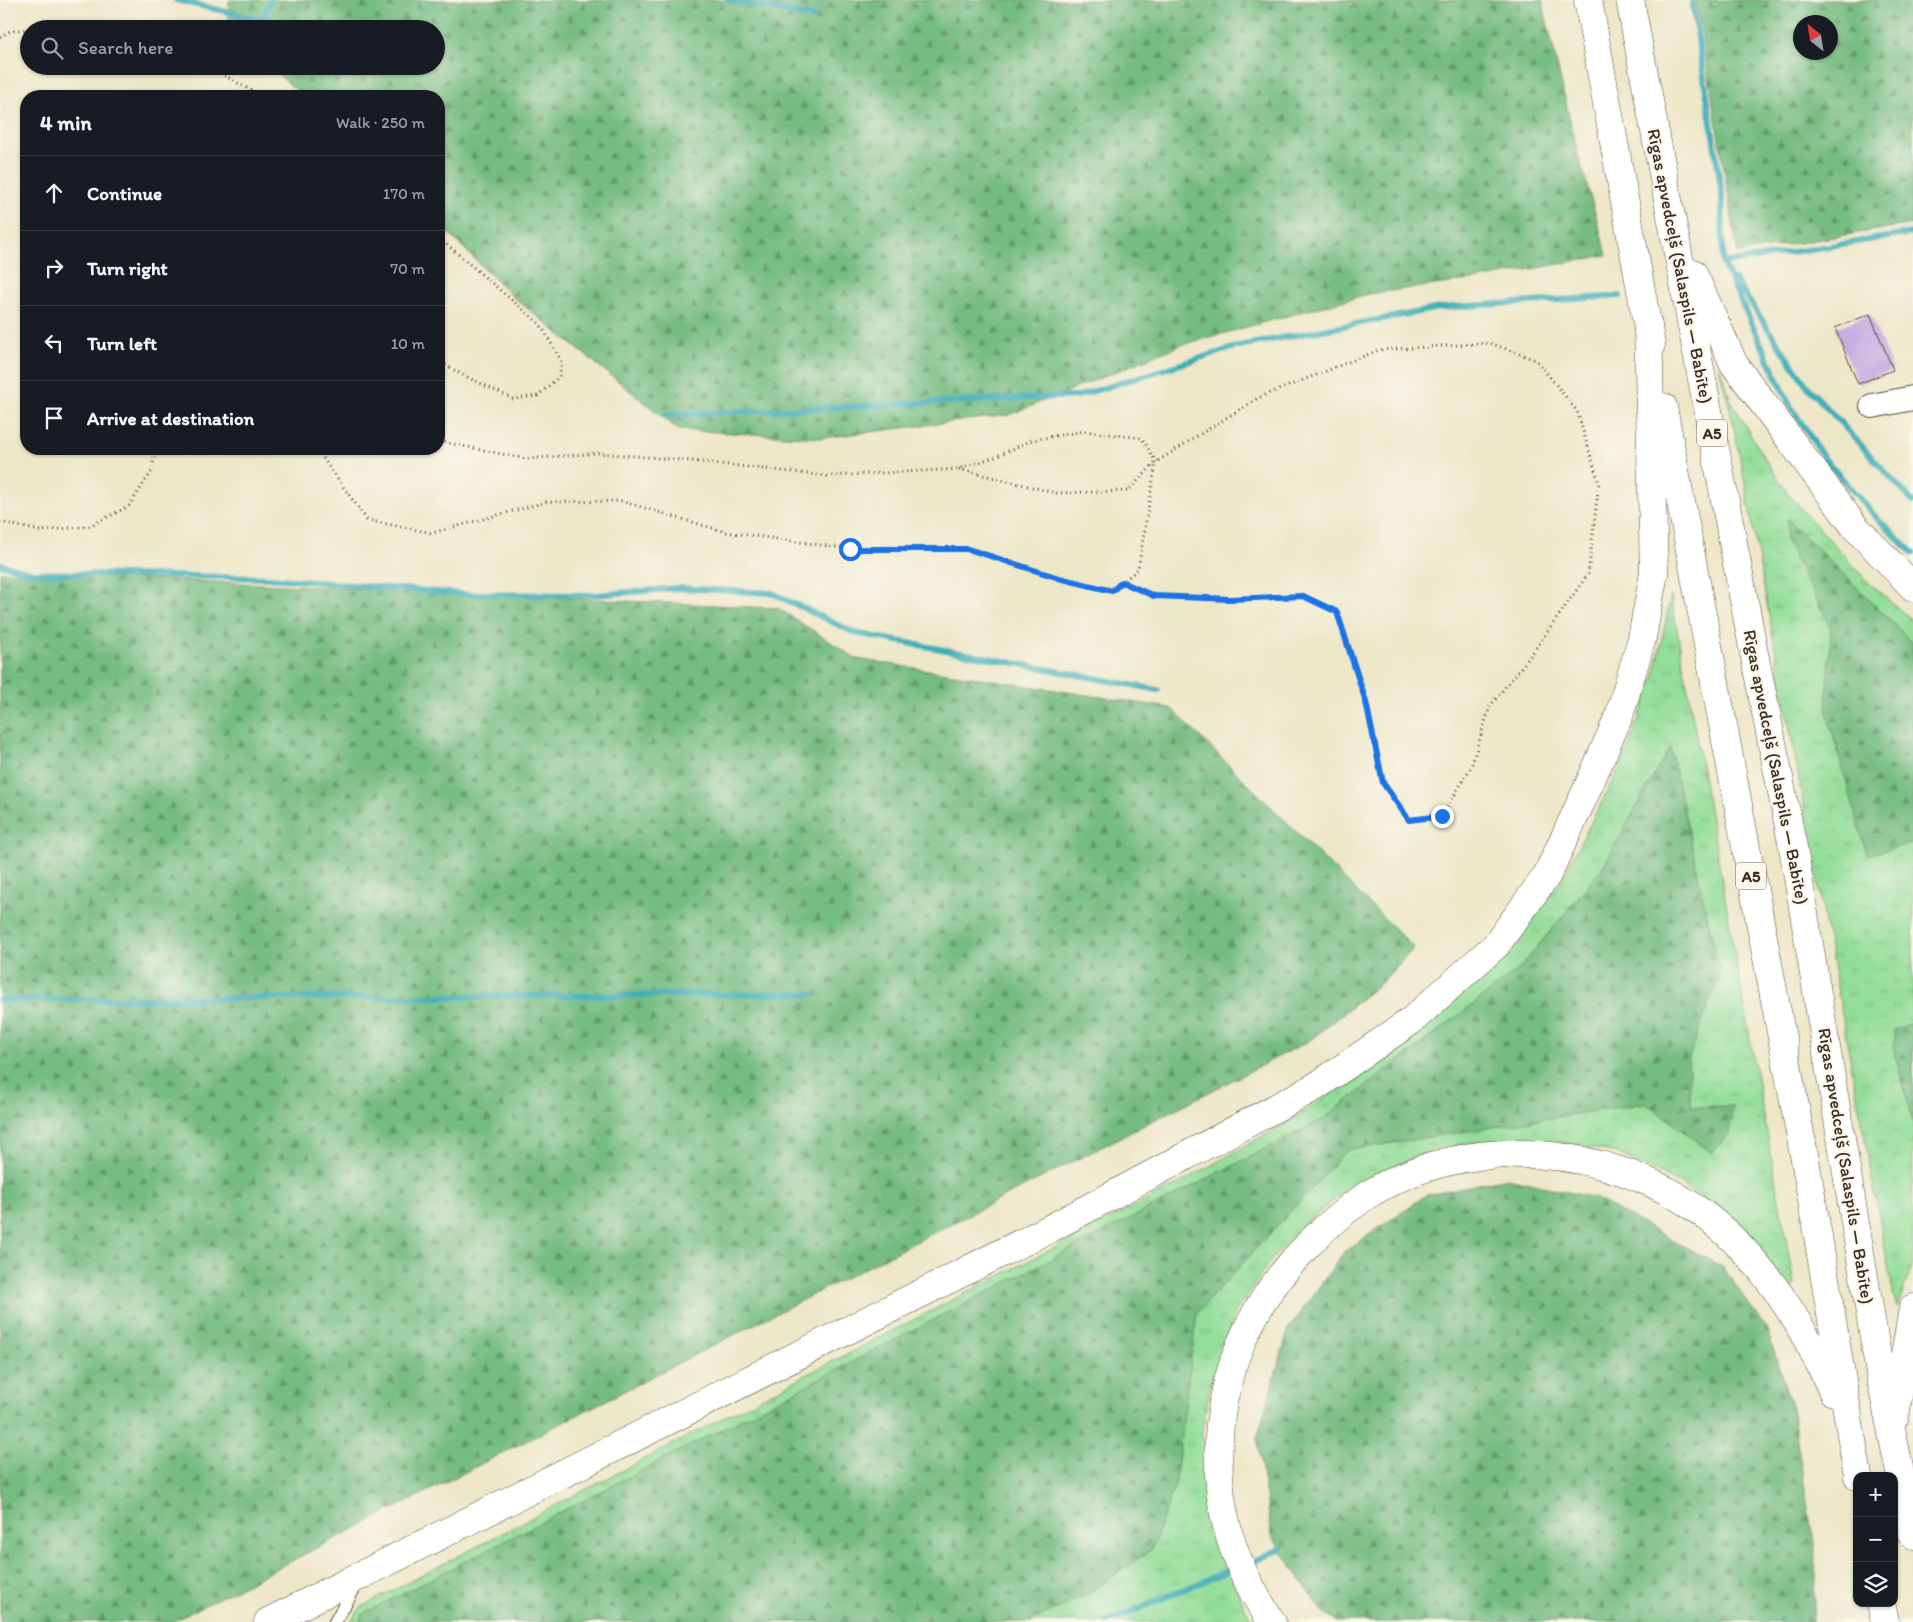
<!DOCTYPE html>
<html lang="en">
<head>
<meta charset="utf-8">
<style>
	:root { --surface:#171b24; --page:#242831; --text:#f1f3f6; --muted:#9ea1a6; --line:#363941 }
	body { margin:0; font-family:Itim,sans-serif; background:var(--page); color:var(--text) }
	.controls { position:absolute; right:15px; bottom:15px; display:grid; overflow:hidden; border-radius:10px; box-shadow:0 1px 4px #0004 }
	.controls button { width:45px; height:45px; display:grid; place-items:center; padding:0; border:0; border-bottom:1px solid var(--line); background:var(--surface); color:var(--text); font:25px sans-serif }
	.compass { position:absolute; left:1793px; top:15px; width:45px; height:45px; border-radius:50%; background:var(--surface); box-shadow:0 1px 4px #0004; rotate:330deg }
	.stop { position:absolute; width:15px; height:15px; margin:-11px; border:4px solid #1a73e8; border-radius:50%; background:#fff }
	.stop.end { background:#1a73e8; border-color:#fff; box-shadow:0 1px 5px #0008 }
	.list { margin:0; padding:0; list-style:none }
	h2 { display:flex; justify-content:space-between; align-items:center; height:65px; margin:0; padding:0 20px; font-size:21px }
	h2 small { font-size:16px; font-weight:400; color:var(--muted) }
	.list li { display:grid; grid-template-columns:32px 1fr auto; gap:15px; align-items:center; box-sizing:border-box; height:75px; padding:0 20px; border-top:1px solid var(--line) }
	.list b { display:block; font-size:19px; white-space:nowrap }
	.list em { font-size:16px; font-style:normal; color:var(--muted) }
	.icon { flex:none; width:28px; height:28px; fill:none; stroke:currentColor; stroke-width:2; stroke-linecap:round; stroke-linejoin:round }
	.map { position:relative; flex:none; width:1913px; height:1622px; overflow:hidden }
	.search { position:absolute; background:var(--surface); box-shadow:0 1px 4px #0004; left:20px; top:20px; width:425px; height:55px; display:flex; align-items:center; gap:12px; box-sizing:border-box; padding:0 18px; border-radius:28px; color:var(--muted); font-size:19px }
	.panel { position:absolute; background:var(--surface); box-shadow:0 1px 4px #0004; left:20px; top:90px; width:425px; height:365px; border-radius:20px }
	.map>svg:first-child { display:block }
	.grass { fill:url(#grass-tufts); stroke:#66845c }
	.forest { fill:url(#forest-firs); stroke:#587350; fill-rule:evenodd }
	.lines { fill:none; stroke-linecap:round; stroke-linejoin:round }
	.stream { stroke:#3dadb8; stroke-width:6 }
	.building { fill:#c4ace0 }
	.service-casing { stroke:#564637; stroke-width:14 }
	.minor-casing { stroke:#564637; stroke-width:26 }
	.trunk-casing { stroke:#564637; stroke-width:29 }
	.path { stroke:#564637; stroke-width:3; stroke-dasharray:1 4; stroke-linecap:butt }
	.service { stroke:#fff; stroke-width:12 }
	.minor { stroke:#fff; stroke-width:24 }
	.trunk { stroke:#fff; stroke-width:28 }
	.route { stroke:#1a73e8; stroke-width:6 }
	.labels { text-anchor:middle; stroke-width:4.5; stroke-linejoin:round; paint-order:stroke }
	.shield { fill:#fbf7ec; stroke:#75685c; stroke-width:1 }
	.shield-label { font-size:16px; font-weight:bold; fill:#3b2a1e }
	.street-label { font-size:18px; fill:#3b2a1e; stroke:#fbf7ec }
</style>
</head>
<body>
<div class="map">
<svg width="1913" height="1622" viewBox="0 0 1913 1622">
	<defs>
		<pattern id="grass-tufts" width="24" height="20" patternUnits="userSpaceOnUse" patternTransform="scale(1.25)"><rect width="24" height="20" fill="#92dd99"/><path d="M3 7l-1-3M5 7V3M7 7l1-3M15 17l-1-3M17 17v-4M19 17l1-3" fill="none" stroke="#7fbe83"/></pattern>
		<pattern id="forest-firs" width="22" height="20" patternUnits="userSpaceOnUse" patternTransform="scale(1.25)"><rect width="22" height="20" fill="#75bc81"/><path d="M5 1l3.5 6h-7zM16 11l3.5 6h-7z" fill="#619969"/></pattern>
	</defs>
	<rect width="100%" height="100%" fill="#fbf7ec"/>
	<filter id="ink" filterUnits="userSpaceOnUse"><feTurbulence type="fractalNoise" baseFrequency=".02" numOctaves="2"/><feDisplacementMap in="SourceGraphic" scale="10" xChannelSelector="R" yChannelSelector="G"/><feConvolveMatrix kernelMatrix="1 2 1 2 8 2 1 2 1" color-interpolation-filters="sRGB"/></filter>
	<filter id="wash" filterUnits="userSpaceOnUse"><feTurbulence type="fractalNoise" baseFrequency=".0096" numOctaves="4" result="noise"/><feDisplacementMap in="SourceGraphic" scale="20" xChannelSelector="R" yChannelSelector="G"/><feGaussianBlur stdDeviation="1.12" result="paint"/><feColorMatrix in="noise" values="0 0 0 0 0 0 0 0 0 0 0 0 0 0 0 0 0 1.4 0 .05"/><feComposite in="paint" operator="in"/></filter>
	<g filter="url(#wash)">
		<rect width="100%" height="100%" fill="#ede6c7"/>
		<!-- grass -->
		<g class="grass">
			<path d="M1719,366L1731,400L1760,451L1789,495L1871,585L1913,621V1264L1897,1308L1893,1293L1744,479L1732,418Z"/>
			<path d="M1671,596L1794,1284L1792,1291L1787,1287L1738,1223L1677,1182L1617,1153L1563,1142L1491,1140L1433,1150L1378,1172L1343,1193L1302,1226L1269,1263L1235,1313L1212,1377L1202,1431L1207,1497L1221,1557L1252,1622H350L361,1607L736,1411L1180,1183L1293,1119L1410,1040L1497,962L1559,884L1623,761L1654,677Z"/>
		</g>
		<!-- forest -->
		<g class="forest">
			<path d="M229,0H1542L1576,146L1607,255L1479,279L1368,294L1181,345L1009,415L821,438L679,430L513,297L439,224V96H303L269,66H436V29H229Z"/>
			<path d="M1696,0H1913V224L1738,253ZM1830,22V52H1800V22Z"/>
			<path d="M1788,519L1913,643V843L1867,855L1826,710L1831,628L1786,540Z"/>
			<path d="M0,572L778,608L857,659L1171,708L1414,948L1383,981L1309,1041L172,1622H0Z"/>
			<path d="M1670,747L1720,974L1688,1060L1691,1107L1733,1106L1729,1134L1712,1153L1646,1103L1347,1150L1197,1313L1175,1484L1152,1549L1088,1594L1028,1622H360L361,1615L1323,1119L1519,969L1602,868Z"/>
			<path d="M1913,1023V1122L1894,1050L1895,1029Z"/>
			<path d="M1507,1178L1595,1198L1722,1267L1767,1329L1792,1409L1816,1557L1813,1622H1336L1320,1609L1272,1536L1257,1438L1289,1328L1344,1252L1426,1195Z"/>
		</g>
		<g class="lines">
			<!-- stream -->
			<g class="stream">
				<path d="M176,0L262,20L271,0"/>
				<path d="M728,0L813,17"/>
				<path d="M1692,0L1722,194L1723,263L1790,405L1824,458L1876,517L1913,553"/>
				<path d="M1723,263L1913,233"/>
				<path d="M1735,280L1807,386L1913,502"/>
				<path d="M666,415L1078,396L1239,346L1440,308L1620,296"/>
				<path d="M0,564L32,573L269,578L461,594L595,595L678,588L772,593L855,633L1158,690"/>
				<path d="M0,1000L812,994"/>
				<path d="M1254,1561L1282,1548"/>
				<path d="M1107,1622L1230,1570"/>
			</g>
		</g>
		<g id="blocks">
			<!-- building -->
			<path class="building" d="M1870,314L1893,370L1858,384L1835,328Z"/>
		</g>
	</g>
	<g filter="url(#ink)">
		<use href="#blocks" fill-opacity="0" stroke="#564637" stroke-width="1"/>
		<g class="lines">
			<defs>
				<path id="service" d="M335,1622L358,1582"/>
				<path id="minor" d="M1872,406L1913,398"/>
				<g id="trunk">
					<path d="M1588,0L1651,345"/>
					<path d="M1630,0L1754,653L1793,847L1881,1380L1913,1535"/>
					<path d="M1693,273L1734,364L1855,527L1913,587"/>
					<path d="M1663,407L1806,1165L1858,1476"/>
					<path d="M1895,1416L1913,1308"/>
					<path d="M1881,1603L1885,1622"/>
					<path d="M268,1622L1051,1228L1315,1087L1411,1021L1496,945L1547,875L1584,796L1619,716L1642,638L1654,573L1648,326"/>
					<path d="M1272,1622C1229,1559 1213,1500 1220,1424C1227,1362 1252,1307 1294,1260C1315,1236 1339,1214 1366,1196C1466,1131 1613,1144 1706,1216C1765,1261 1803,1325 1833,1392"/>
				</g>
			</defs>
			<!-- service casing -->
			<use href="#service" class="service-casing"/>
			<!-- minor casing -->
			<use href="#minor" class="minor-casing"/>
			<!-- trunk casing -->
			<use href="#trunk" class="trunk-casing"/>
			<!-- path -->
			<g class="path">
				<path d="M36,29H57"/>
				<path d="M0,37L10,31L29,29"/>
				<path d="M191,66L218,72L261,96"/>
				<path d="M439,238L540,324L562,362L559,377L537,396L513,399L461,374L439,361"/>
				<path d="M319,449L324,460L367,520L432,533L546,502L621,501L726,532L850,549H968L1059,578L1112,591L1138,569L1156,462L1142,438L1084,431L1032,440L995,457L958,469L827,476L694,461L599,453L526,459L439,441"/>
				<path d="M959,469L1056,493L1128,491L1156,462L1258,398L1379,350L1490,343L1536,360L1577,411L1599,483L1588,574L1531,655L1490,706L1471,767L1442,816L1409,820L1383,783L1366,702L1337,612L1303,596L1229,599L1154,596L1122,582"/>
				<path d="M0,522L40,531L90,526L129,506L152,471L155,449"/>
			</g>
			<!-- service -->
			<use href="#service" class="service"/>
			<!-- minor -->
			<use href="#minor" class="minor"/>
			<!-- trunk -->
			<use href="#trunk" class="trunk"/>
		</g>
	</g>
	<g class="lines" filter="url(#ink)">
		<!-- route -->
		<path class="route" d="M850,549H968L1059,578L1112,591L1122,582L1154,596L1230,599L1303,596L1337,612L1366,702L1383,783L1409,820L1442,816"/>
	</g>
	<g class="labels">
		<!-- shield labels -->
		<g class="shield">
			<rect x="1697" y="419.5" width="30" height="27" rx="4"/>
			<rect x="1736" y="862.5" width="30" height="27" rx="4"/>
		</g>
		<g class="shield-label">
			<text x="1712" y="439">A5</text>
			<text x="1751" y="882">A5</text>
		</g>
		<!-- street labels -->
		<g class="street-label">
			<text transform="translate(1680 266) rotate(79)" y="6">Rīgas apvedceļš (Salaspils — Babīte)</text>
			<text transform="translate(1776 767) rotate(79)" y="6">Rīgas apvedceļš (Salaspils — Babīte)</text>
			<text transform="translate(1846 1166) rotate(81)" y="6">Rīgas apvedceļš (Salaspils — Babīte)</text>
		</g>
	</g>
</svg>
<div class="controls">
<button>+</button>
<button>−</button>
<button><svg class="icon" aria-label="layers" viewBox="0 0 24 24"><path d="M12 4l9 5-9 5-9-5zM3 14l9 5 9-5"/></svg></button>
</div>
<svg class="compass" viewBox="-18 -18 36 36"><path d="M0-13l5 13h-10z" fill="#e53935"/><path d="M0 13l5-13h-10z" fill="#9ea1a6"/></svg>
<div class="stop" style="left:850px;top:549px"></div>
<div class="stop end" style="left:1442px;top:816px"></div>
<div class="search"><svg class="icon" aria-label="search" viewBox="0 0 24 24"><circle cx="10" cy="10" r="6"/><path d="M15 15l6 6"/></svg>Search here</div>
<section class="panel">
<h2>4 min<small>Walk · 250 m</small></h2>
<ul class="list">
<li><svg class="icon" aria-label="ahead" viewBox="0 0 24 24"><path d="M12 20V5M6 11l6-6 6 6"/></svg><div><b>Continue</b></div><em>170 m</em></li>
<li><svg class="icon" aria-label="right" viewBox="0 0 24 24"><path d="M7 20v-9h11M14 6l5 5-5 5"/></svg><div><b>Turn right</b></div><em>70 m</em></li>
<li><svg class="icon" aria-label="left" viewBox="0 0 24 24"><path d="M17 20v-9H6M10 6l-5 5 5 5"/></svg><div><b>Turn left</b></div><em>10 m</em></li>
<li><svg class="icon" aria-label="arrive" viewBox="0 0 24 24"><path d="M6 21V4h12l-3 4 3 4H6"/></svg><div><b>Arrive at destination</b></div></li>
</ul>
</section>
</div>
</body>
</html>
